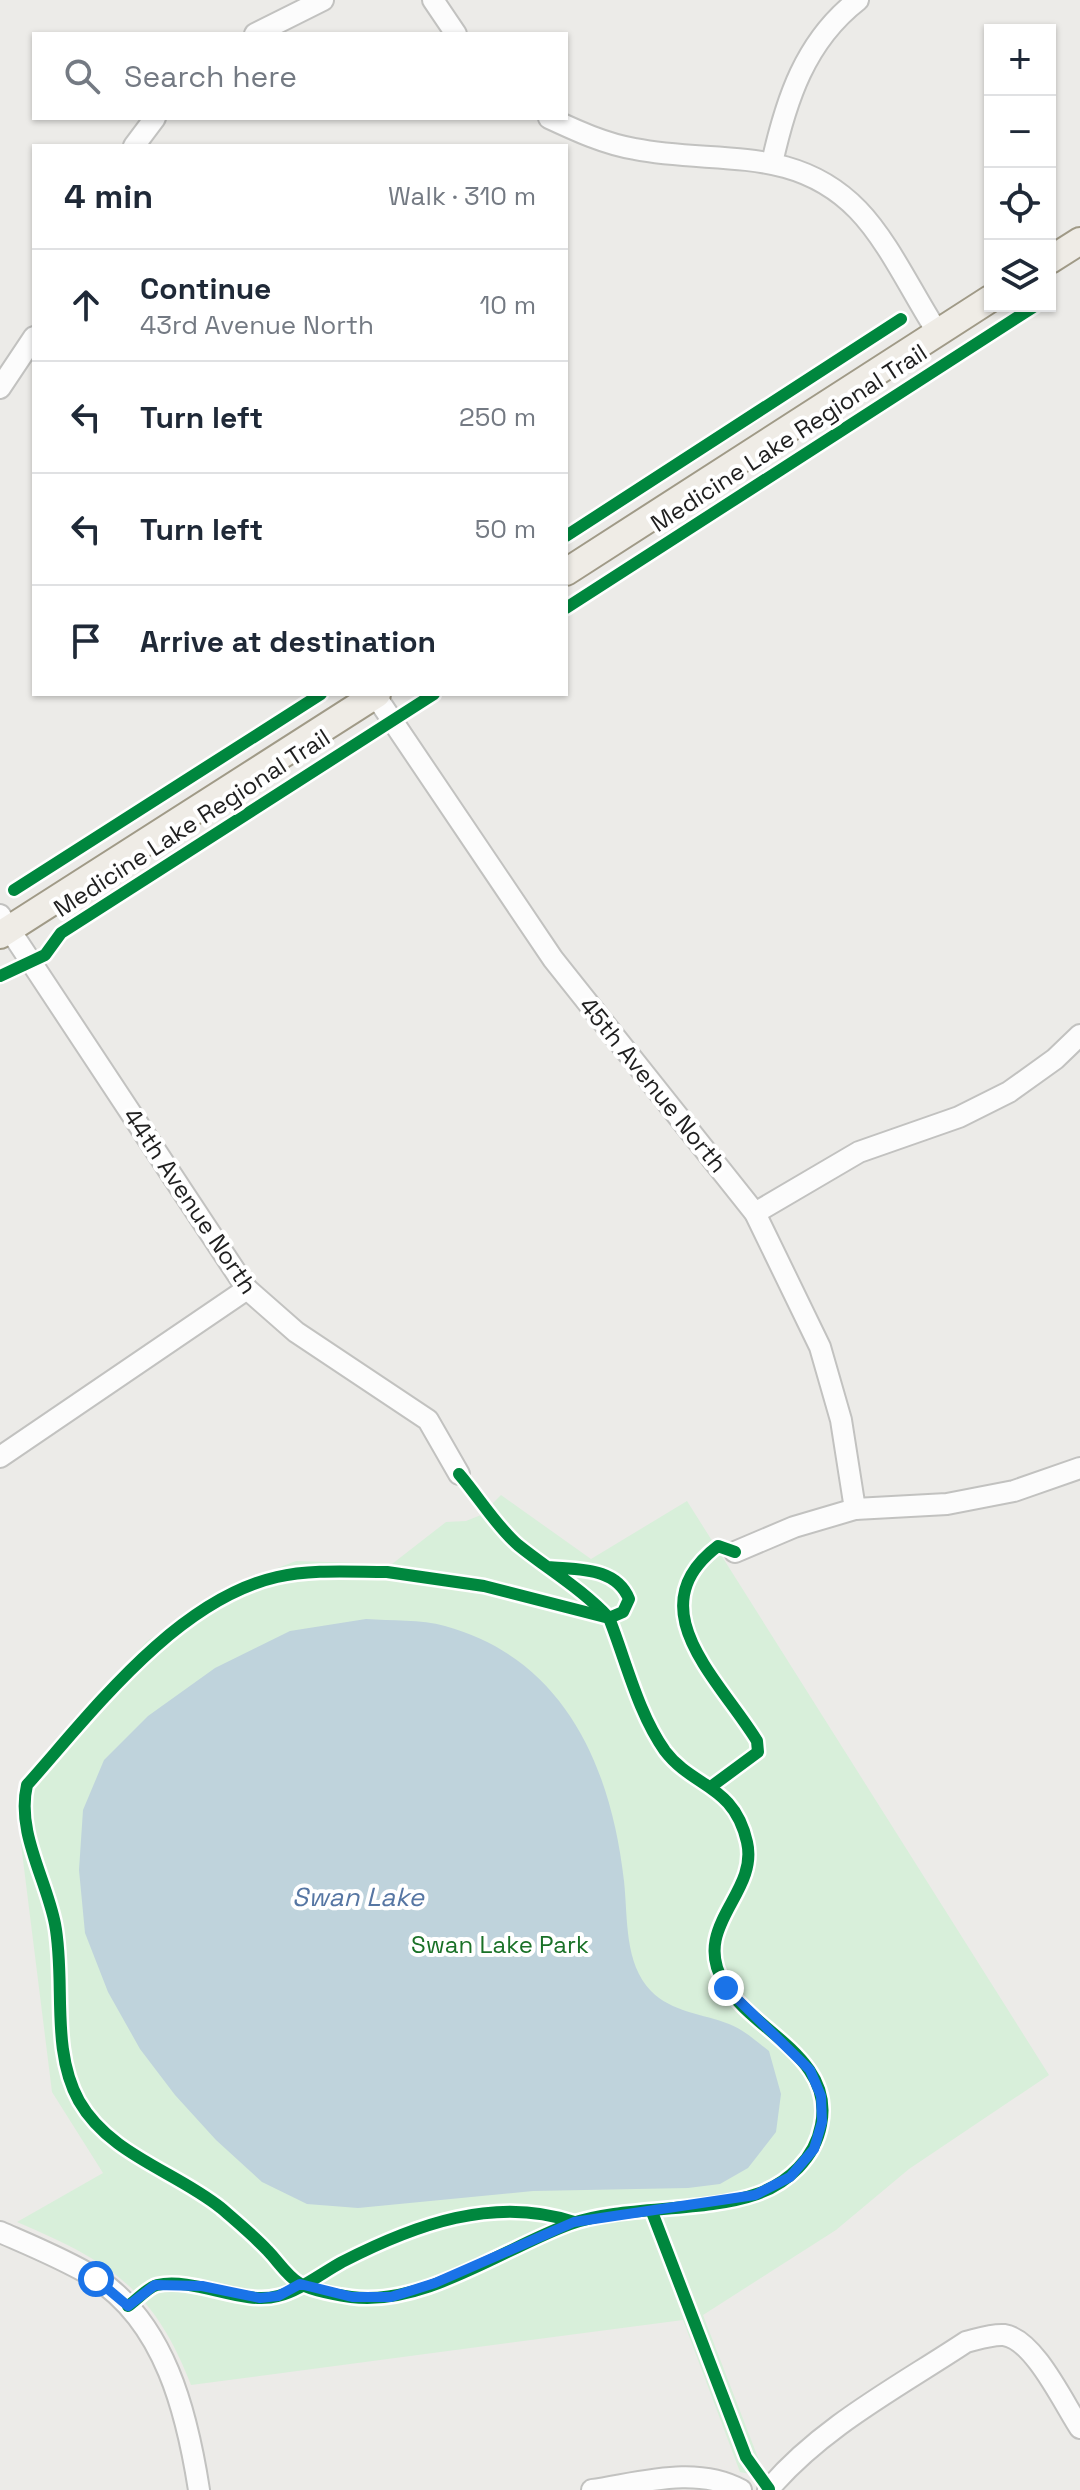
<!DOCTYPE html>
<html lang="en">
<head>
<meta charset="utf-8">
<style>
	:root { --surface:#fff; --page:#f6f6f7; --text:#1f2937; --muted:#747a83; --line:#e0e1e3 }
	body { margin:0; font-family:"Space Grotesk",sans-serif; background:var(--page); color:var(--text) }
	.controls { position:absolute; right:24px; top:24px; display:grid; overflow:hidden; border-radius:0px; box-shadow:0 2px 6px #0004 }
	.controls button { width:72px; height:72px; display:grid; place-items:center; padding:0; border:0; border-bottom:2px solid var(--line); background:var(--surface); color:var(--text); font:40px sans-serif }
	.stop { position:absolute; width:24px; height:24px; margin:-18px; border:6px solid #1a73e8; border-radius:50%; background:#fff }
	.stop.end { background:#1a73e8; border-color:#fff; box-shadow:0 2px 8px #0008 }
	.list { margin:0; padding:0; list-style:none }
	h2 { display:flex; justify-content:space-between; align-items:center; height:104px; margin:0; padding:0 32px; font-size:34px }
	h2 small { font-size:26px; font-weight:400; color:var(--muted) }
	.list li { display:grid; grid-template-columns:52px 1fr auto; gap:24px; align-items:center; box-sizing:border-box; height:112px; padding:0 32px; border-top:2px solid var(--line) }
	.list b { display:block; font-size:30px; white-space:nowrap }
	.list p { margin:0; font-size:26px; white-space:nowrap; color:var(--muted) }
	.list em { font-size:26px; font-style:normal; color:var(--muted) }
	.icon { flex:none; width:44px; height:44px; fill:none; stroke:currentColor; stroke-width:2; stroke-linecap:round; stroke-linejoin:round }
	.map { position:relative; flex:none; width:1080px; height:2490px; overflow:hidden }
	.search { position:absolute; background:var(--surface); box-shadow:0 2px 6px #0004; left:32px; top:32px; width:536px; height:88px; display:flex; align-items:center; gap:20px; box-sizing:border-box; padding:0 28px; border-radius:0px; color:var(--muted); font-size:30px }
	.panel { position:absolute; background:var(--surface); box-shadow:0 2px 6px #0004; left:32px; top:144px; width:536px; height:552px; border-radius:0px }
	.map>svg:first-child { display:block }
	.park { fill:#d8efda }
	.water { fill:#bfd3dc }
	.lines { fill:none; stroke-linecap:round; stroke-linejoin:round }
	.minor-casing { stroke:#c2c2c0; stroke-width:24 }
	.major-casing { stroke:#a09a87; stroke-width:30 }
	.minor { stroke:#fcfcfc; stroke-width:20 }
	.major { stroke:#efece6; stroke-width:26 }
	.cycleway-casing { stroke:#fff; stroke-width:17 }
	.cycleway { stroke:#00873e; stroke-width:12 }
	.route { stroke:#1a73e8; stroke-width:10 }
	.labels { text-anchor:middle; stroke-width:8; stroke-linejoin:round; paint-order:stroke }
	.street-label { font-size:24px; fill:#1f1f1f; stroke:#fff }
	.park-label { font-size:24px; fill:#197127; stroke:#fff }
	.water-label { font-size:26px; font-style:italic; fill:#5676a3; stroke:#fff }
</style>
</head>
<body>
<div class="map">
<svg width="1080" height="2490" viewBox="0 0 1080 2490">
	<rect width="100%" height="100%" fill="#ecebe8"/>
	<!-- park -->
	<path class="park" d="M501,1495L591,1559L687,1501L1049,2075L909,2169L836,2230L703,2315L762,2468L750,2474L740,2472L683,2320L191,2385C153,2287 108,2261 17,2222L103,2173L52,2092L17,1812L21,1780L147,1641L206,1602L249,1579L296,1561L392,1564L446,1522L466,1521L481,1515Z"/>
	<!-- water -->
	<path class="water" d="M366,1619C391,1621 421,1619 445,1626C565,1659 611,1767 624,1881C628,1918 624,1963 651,1991C671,2012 704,2014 729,2024C743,2029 757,2042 769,2051L781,2094L776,2132L748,2168L720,2184L688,2188L533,2191L358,2208L307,2204L262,2182L216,2140L175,2095L140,2049L108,1992L85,1933L79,1870L83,1810L104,1760L148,1716L215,1668L290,1631Z"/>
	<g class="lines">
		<defs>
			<g id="minor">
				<path d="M433,0L456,34"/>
				<path d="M255,34L323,0"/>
				<path d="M549,118C577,131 605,144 635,149C716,165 794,144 858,210C889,242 913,295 938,333"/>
				<path d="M134,146L155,118"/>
				<path d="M772,163C786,100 805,41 858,0"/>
				<path d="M0,388L34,337"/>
				<path d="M375,695L553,959L755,1213L820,1347L841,1420L855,1509"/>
				<path d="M0,915L247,1289L296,1332L428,1420L459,1474"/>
				<path d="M755,1213L859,1152L959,1117L1009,1092L1055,1059L1080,1035"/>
				<path d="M0,1457L247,1289"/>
				<path d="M735,1552L794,1527L855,1509L947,1504L1014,1491L1080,1468"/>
				<path d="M0,2232C32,2246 64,2259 94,2277C165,2322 187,2413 199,2490"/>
				<path d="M592,2490C640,2483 696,2465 741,2490"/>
				<path d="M768,2490C821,2427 898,2387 966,2342C978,2339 992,2334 1004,2335C1034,2339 1064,2404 1080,2428"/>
			</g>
			<g id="major">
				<path d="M1050,260L1080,241"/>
				<path d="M566,572L990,299"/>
				<path d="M0,935L377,694"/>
			</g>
		</defs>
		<!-- minor casing -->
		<use href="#minor" class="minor-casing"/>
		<!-- major casing -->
		<use href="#major" class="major-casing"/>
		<!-- minor -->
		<use href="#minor" class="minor"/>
		<!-- major -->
		<use href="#major" class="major"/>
		<defs>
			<g id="cycleway">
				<path d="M566,536L901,319"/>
				<path d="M566,608L1035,306"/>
				<path d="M14,890L321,694"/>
				<path d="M0,976L45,955L61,933L434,694"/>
				<path d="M459,1474C478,1496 496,1526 518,1545C549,1570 582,1589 609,1618L623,1612L629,1599C616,1567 579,1570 548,1567"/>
				<path d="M387,1572L484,1586L609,1618C626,1661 638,1713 665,1751C693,1788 734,1784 747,1842C759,1894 690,1926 724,1983C752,2031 835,2057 821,2125C815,2158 788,2183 757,2194C703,2213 623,2205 570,2224C504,2248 423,2307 351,2297C337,2295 311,2291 299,2283C287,2276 277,2260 268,2251C253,2235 237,2222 221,2208C175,2171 110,2155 79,2101C50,2049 66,1981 55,1924C46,1878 16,1832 27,1785C92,1712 176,1600 277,1577C312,1569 351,1572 387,1572Z"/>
				<path d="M712,1786L758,1752L757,1741C719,1679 636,1608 718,1546L735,1552"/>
				<path d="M652,2212L746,2457L769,2489"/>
				<path d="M128,2306C136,2301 148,2287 157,2285C195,2277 243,2306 278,2296C299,2291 322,2273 342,2262C414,2225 495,2195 574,2222"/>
			</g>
		</defs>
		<!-- cycleway casing -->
		<use href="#cycleway" class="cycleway-casing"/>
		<!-- cycleway -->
		<use href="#cycleway" class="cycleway"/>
	</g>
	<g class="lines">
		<!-- route -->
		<path class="route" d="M96,2279L128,2306L155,2285L202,2286L260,2298L278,2296L300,2284L352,2297H391L435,2283L574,2222L755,2195L790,2177L814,2149L822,2122L821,2096L810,2070L726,1988"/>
	</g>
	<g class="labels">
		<!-- street labels -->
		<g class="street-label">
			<text transform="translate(789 438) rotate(-33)" y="8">Medicine Lake Regional Trail</text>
			<text transform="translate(192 823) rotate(-33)" y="8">Medicine Lake Regional Trail</text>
			<text transform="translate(653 1085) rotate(51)" y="8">45th Avenue North</text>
			<text transform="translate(190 1201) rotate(56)" y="8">44th Avenue North</text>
		</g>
		<!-- park labels -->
		<g class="park-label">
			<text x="500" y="1953">Swan Lake Park</text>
		</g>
		<!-- water labels -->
		<g class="water-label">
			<text x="358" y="1906">Swan Lake</text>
		</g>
	</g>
</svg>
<div class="controls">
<button>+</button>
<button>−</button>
<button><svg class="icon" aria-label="locate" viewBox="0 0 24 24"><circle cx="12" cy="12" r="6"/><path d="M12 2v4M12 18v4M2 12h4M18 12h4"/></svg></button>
<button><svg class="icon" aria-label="layers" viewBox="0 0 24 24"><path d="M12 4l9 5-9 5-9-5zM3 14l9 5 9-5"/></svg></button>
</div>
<div class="stop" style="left:96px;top:2279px"></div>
<div class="stop end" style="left:726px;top:1988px"></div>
<div class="search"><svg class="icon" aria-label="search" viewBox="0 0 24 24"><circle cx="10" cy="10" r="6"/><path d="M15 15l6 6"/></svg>Search here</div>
<section class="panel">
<h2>4 min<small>Walk · 310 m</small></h2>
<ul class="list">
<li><svg class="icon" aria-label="ahead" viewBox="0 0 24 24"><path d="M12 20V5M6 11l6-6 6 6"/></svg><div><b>Continue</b><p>43rd Avenue North</p></div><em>10 m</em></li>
<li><svg class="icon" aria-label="left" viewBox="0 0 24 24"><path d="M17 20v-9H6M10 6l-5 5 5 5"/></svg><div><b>Turn left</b></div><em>250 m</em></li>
<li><svg class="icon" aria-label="left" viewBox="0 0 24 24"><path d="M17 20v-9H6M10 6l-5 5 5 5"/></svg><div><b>Turn left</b></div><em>50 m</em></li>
<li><svg class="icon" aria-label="arrive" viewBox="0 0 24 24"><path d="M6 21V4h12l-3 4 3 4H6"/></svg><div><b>Arrive at destination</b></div></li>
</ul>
</section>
</div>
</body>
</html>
